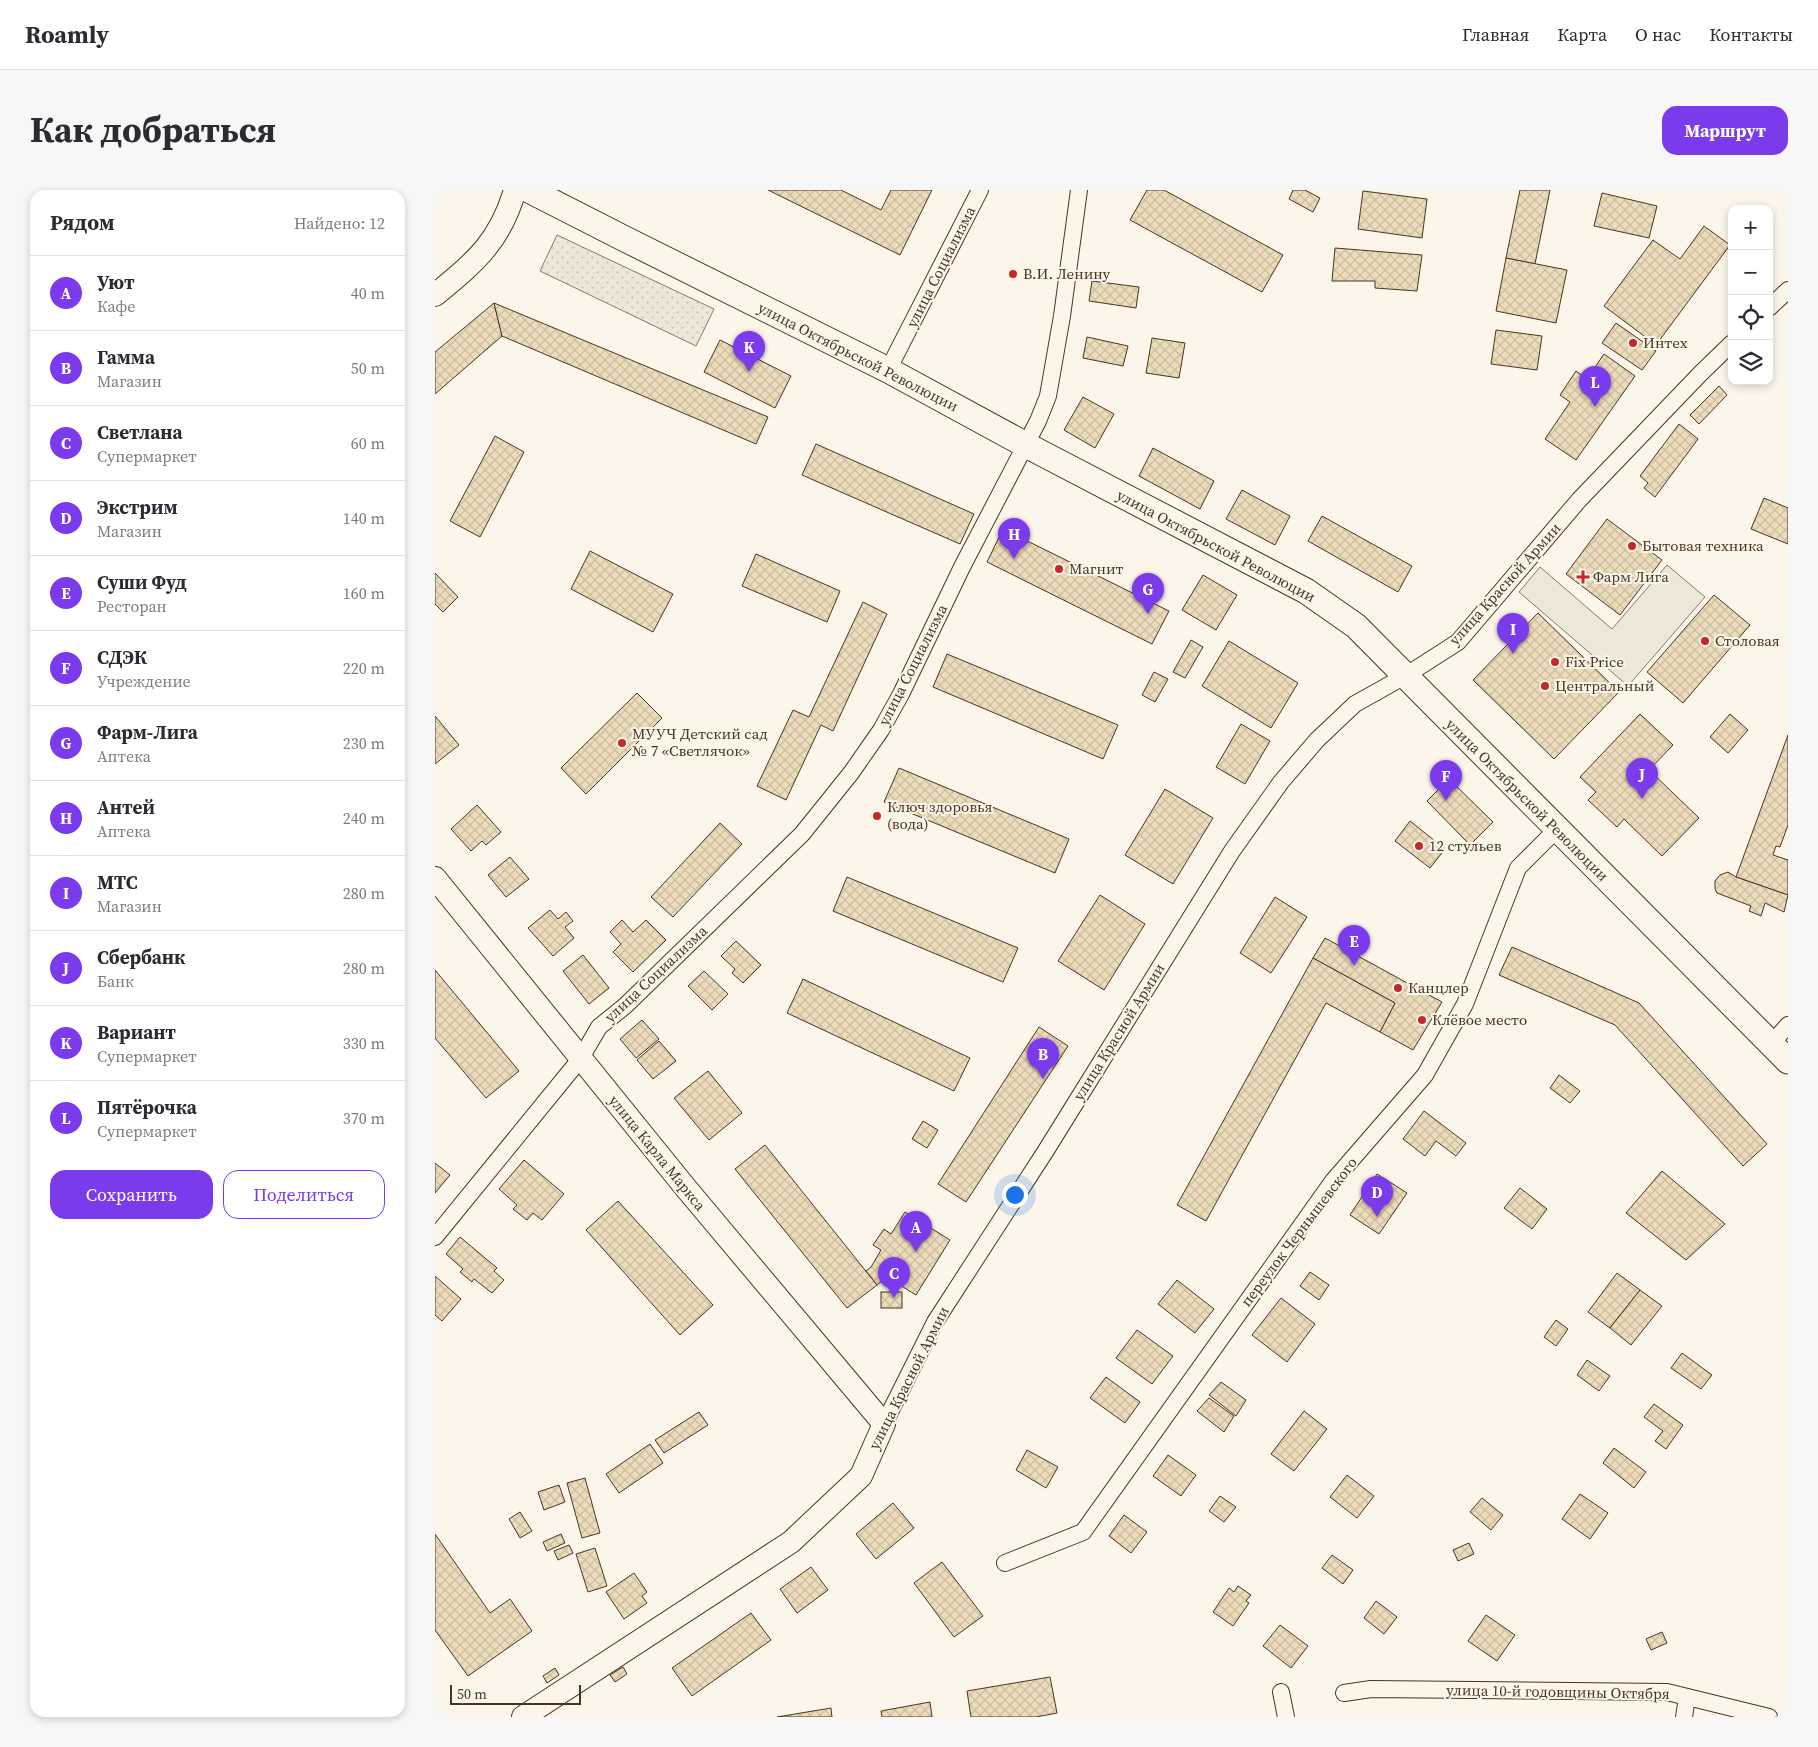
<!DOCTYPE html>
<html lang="ru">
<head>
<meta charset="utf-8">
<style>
	:root { --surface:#fff; --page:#f7f7f7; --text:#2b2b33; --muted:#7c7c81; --line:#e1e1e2; --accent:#7c3aed }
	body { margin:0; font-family:"Source Serif 4",serif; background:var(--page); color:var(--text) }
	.controls { position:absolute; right:15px; top:15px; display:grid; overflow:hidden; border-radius:10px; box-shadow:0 2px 8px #0003 }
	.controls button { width:45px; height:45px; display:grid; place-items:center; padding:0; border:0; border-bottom:1px solid var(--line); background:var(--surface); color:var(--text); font:25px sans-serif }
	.scale { position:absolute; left:15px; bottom:12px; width:131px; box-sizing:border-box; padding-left:5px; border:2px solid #4a3520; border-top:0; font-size:14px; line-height:18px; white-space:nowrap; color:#4a3520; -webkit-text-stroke:4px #fbf6e9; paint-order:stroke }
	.you { position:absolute; left:579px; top:1004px; width:18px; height:18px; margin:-12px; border:4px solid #fff; border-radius:50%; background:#1a73e8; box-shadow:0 0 0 8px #1a73e833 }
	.badge { display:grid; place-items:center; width:32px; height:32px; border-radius:50%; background:var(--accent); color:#fff; font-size:16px; font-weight:700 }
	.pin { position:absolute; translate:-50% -41px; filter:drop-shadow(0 1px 2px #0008) }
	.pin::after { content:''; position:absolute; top:26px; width:18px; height:15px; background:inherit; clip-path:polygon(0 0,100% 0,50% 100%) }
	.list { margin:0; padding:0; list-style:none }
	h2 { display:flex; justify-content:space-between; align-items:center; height:65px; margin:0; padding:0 20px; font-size:21px }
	h2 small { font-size:16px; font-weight:400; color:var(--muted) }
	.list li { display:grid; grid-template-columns:32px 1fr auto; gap:15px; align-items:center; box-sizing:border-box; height:75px; padding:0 20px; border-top:1px solid var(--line) }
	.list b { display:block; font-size:19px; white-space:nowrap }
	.list p { margin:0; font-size:16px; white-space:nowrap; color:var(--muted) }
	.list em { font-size:16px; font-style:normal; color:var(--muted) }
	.actions { display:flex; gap:10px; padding:15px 20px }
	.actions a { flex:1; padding:11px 0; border:1px solid var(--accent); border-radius:15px; text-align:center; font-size:18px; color:var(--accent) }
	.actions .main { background:var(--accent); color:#fff }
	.icon { flex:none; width:28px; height:28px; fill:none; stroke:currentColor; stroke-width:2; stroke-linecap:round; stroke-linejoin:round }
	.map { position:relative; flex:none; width:1353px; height:1527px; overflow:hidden; border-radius:15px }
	header { display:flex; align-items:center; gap:30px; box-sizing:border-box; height:70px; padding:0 25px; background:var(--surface); border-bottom:1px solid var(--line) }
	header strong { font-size:24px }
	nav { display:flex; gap:28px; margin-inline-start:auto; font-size:18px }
	.intro { display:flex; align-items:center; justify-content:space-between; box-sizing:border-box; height:120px; padding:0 30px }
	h1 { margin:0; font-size:35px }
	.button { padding:12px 22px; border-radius:15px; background:var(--accent); color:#fff; font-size:18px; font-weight:700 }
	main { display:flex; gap:30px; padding:0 30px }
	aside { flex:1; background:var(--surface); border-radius:15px; box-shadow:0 2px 8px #0003 }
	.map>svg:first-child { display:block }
	.park { fill:url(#park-dots); stroke:#887966 }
	.parking { fill:#ede7d9; stroke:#887966 }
	.building { fill:url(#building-cross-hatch); stroke:#4a3520 }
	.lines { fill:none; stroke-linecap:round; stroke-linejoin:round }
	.minor-casing { stroke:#4a3520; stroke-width:18 }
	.secondary-casing { stroke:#4a3520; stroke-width:24 }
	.primary-casing { stroke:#4a3520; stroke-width:27 }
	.minor { stroke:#fbf6e9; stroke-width:16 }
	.secondary { stroke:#fbf6e9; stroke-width:22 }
	.primary { stroke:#fbf6e9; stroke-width:25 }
	.poi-dot { fill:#c62828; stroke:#fbf6e9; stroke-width:2 }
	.labels { text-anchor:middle; stroke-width:4; stroke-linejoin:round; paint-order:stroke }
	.street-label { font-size:15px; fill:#4a3520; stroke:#fbf6e9 }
	.poi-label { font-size:15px; fill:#4a3520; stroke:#fbf6e9; text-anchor:start }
</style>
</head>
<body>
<header>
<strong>Roamly</strong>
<nav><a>Главная</a><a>Карта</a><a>О нас</a><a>Контакты</a></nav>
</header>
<div class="intro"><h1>Как добраться</h1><a class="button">Маршрут</a></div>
<main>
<aside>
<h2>Рядом<small>Найдено: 12</small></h2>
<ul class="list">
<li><span class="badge">A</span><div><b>Уют</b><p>Кафе</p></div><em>40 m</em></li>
<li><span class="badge">B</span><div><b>Гамма</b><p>Магазин</p></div><em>50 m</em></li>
<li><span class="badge">C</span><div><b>Светлана</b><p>Супермаркет</p></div><em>60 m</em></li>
<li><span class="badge">D</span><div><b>Экстрим</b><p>Магазин</p></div><em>140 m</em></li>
<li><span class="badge">E</span><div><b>Суши Фуд</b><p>Ресторан</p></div><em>160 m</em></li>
<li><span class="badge">F</span><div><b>СДЭК</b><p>Учреждение</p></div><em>220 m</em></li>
<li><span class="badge">G</span><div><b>Фарм-Лига</b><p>Аптека</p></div><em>230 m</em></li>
<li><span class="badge">H</span><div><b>Антей</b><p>Аптека</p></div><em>240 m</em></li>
<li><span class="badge">I</span><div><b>МТС</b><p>Магазин</p></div><em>280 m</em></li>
<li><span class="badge">J</span><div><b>Сбербанк</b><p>Банк</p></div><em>280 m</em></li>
<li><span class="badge">K</span><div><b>Вариант</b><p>Супермаркет</p></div><em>330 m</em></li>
<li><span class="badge">L</span><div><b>Пятёрочка</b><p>Супермаркет</p></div><em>370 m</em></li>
</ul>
<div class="actions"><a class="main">Сохранить</a><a>Поделиться</a></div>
</aside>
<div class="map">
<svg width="1353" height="1527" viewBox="0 0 1353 1527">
	<defs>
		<pattern id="park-dots" width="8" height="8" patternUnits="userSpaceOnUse" patternTransform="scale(1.25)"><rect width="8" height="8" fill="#ede6d9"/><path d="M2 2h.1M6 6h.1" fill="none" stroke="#cdc6ba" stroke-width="1.8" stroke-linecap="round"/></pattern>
		<pattern id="building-cross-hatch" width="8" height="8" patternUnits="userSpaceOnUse" patternTransform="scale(1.25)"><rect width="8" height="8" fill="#ecdcbc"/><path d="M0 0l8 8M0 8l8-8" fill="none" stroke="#ccbda1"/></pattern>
	</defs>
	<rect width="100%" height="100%" fill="#fbf6e9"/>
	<!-- park -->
	<path class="park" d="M122,45L279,119L261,156L105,81Z"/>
	<!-- parking -->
	<path class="parking" d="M1232,375L1270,407L1193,496L1084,402L1105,377L1177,439Z"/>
	<!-- building -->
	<g class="building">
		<path d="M333,0H406L446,20L456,0H497L465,65Z"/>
		<path d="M712,0H729L848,65L827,102L695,30Z"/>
		<path d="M858,0H870L885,8L878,22L854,9Z"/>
		<path d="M1085,0H1115L1100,74L1071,68Z"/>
		<path d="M928,1L992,9L987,48L923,39Z"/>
		<path d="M1167,3L1222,16L1214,48L1159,36Z"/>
		<path d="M1269,36L1295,55L1221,155L1169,116L1218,50L1245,69Z"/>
		<path d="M900,58L987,65L982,101L940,98V91H897Z"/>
		<path d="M1071,68L1132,80L1121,133L1061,121Z"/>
		<path d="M657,91L704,97L701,118L654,111Z"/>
		<path d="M59,113L67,146L0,204V162Z"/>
		<path d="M59,113L333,227L321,254L67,146Z"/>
		<path d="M1181,133L1221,161L1207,180L1167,153Z"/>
		<path d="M1061,140L1107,146L1102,180L1056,174Z"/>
		<path d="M652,147L693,156L688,176L648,168Z"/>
		<path d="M717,148L750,153L744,188L711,183Z"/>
		<path d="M285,150L356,186L340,218L269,182Z"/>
		<path d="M1169,164L1200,186L1141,270L1110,249L1135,212L1125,205L1141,181L1152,189Z"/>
		<path d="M1284,196L1292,205L1264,234L1255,225Z"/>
		<path d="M648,207L679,224L660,258L629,240Z"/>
		<path d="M1244,234L1263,249L1220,307L1209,298L1213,293L1205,286Z"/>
		<path d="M60,246L89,262L45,347L15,331Z"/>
		<path d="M381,254L539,324L525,354L367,285Z"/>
		<path d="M718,258L779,291L765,319L704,286Z"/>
		<path d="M807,300L855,326L840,355L791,329Z"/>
		<path d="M1329,308L1353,318V354L1316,339Z"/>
		<path d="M887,326L977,376L963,402L873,351Z"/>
		<path d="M1172,329L1227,370L1185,425L1131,384Z"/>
		<path d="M568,339L734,421L717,454L552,372Z"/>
		<path d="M155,361L238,404L218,442L136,399Z"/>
		<path d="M321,364L405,401L392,432L307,396Z"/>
		<path d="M0,383L23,407L8,422L0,414Z"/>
		<path d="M768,385L802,405L781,440L747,420Z"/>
		<path d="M1279,405L1315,435L1248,513L1212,482Z"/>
		<path d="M428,412L452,424L398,541L386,535L351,610L322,596L358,520L374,527Z"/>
		<path d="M1103,423L1184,502L1119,569L1038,490Z"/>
		<path d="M756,450L768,457L750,488L738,482Z"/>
		<path d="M794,451L863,493L836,538L767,496Z"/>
		<path d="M512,464L683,535L668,569L498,497Z"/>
		<path d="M719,482L733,489L720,512L707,505Z"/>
		<path d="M202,503L227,528L151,604L126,578Z"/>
		<path d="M1205,524L1238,555L1214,580L1264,628L1227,666L1189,629L1182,637L1153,610L1161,602L1145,587Z"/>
		<path d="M1295,524L1313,540L1293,563L1275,547Z"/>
		<path d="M0,526L24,555L0,574Z"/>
		<path d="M806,534L835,551L810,594L781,577Z"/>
		<path d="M1353,545V635L1345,657L1341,656L1338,665L1353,670V705L1301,687Z"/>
		<path d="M464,578L634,649L620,683L449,612Z"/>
		<path d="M1014,589L1058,632L1035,655L992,611Z"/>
		<path d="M730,599L778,628L738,694L690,665Z"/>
		<path d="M42,615L66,642L51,655L47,651L36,661L16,639Z"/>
		<path d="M975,631L1010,659L995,678L960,651Z"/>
		<path d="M285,633L307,654L238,727L216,707Z"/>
		<path d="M75,667L94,689L71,707L53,685Z"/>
		<path d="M1293,682L1301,687L1353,705L1349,722L1330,713L1326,726L1314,721L1316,716L1282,703L1280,699V691L1285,685Z"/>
		<path d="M412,687L583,758L568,792L398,721Z"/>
		<path d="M665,705L710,734L669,800L623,771Z"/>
		<path d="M840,707L872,727L836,783L805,763Z"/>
		<path d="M115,720L123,729L131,722L138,731L130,737L139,748L118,766L93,738Z"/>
		<path d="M187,730L198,742L211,730L231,750L198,782L178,762L186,754L175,742Z"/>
		<path d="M890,748L1007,812L978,860L945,842L960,813L878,768Z"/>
		<path d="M301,751L326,775L308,793L297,783L300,779L286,766Z"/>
		<path d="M1077,757L1204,813L1332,954L1308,976L1180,835L1064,785Z"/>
		<path d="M148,765L174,798L154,814L128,781Z"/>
		<path d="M878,768L960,813L945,842L891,813L771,1031L742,1015Z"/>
		<path d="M0,780L84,881L51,908L0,848Z"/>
		<path d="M269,781L293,804L277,820L253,796Z"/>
		<path d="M368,789L535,868L519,901L352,823Z"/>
		<path d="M207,830L224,849L201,868L185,849Z"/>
		<path d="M604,837L633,856L531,1012L503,994Z"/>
		<path d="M224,851L241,871L218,889L202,870Z"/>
		<path d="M273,881L307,923L274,950L239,908Z"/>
		<path d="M1124,885L1145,901L1135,913L1115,898Z"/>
		<path d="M989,921L1031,953L1021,966L1001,951L990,966L968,949Z"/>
		<path d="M488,931L503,940L492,958L477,949Z"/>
		<path d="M330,955L442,1095L412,1118L300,979Z"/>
		<path d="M89,970L129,1004L107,1030L98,1023L92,1030L78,1019L82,1015L64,999Z"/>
		<path d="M0,973L15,985L0,1003Z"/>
		<path d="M1227,981L1290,1034L1251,1070L1191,1023Z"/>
		<path d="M942,984L972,1003L944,1044L915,1025Z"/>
		<path d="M1085,998L1112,1019L1097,1039L1069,1018Z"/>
		<path d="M183,1011L278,1115L245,1145L151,1040Z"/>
		<path d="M470,1022L515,1050L481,1105L452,1087L442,1095L431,1081L436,1077L446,1060L438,1055L449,1039L456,1044Z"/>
		<path d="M25,1047L62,1078L59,1081L69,1090L57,1103L39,1089L37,1092L25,1082L28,1079L11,1064Z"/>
		<path d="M875,1082L894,1095L884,1110L865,1096Z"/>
		<path d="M1182,1083L1205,1100L1175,1138L1153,1122Z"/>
		<path d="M0,1086L26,1109L7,1131L0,1125Z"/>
		<path d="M742,1090L779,1119L760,1143L723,1114Z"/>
		<path d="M1205,1100L1227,1116L1196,1155L1175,1138Z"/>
		<rect x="446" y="1102" width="21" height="16"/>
		<path d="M846,1108L880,1134L852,1172L817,1145Z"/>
		<path d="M1121,1130L1133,1139L1121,1156L1109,1147Z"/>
		<path d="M702,1140L738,1166L717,1194L681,1168Z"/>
		<path d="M1247,1163L1277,1185L1266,1199L1236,1178Z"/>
		<path d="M1152,1170L1175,1186L1164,1201L1142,1185Z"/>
		<path d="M671,1187L705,1212L690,1233L655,1208Z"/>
		<path d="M786,1192L811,1210L801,1226L774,1205Z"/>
		<path d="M774,1208L799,1226L789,1242L762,1221Z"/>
		<path d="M1219,1214L1248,1235L1231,1259L1220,1251L1228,1241L1209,1227Z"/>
		<path d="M869,1221L892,1239L859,1281L836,1264Z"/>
		<path d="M264,1222L273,1235L229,1263L220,1250Z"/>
		<path d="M215,1254L228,1273L184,1303L171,1284Z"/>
		<path d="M1179,1258L1211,1282L1199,1298L1168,1273Z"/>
		<path d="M592,1260L623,1277L611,1298L581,1280Z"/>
		<path d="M733,1265L761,1285L746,1306L718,1286Z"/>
		<path d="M912,1285L939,1306L922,1328L895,1307Z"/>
		<path d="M150,1288L165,1343L147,1348L132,1293Z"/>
		<path d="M124,1295L130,1312L109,1320L103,1302Z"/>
		<path d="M1145,1304L1173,1323L1155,1349L1127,1329Z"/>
		<path d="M785,1306L801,1317L789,1332L774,1321Z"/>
		<path d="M1047,1308L1068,1325L1056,1340L1035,1322Z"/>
		<path d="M458,1313L479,1338L441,1369L421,1344Z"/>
		<path d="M85,1322L97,1341L85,1348L74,1329Z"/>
		<path d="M689,1325L712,1342L696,1363L674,1346Z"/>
		<path d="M0,1344L55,1423L75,1409L97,1441L33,1486L0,1440Z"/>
		<path d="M126,1344L130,1353L112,1361L108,1352Z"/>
		<path d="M1034,1353L1039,1364L1023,1371L1018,1360Z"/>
		<path d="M134,1355L138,1363L123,1370L119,1361Z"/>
		<path d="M160,1358L172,1396L153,1402L141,1364Z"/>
		<path d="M897,1365L918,1380L908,1394L887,1378Z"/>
		<path d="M507,1372L548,1426L519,1447L479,1393Z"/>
		<path d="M376,1377L393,1400L362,1423L345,1399Z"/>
		<path d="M199,1383L212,1402L207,1406L212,1413L189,1429L171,1402Z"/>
		<path d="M803,1396L816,1405L811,1411L814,1413L798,1436L778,1422L794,1398L799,1402Z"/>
		<path d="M941,1411L962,1427L949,1444L929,1428Z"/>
		<path d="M316,1423L336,1450L257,1506L237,1478Z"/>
		<path d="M1051,1425L1080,1445L1062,1471L1033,1451Z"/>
		<path d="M845,1435L873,1456L856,1478L828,1456Z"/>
		<path d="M1227,1442L1232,1453L1216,1460L1211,1449Z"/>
		<path d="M188,1477L192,1484L180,1492L175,1485Z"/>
		<path d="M120,1478L124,1485L112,1493L108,1486Z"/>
		<path d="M615,1487L622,1523L601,1527H536L532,1501Z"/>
		<path d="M495,1512L497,1527H447L446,1521Z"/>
		<path d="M396,1518L397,1527H342Z"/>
	</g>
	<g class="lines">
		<defs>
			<g id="minor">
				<path d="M1334,118L1353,100"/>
				<path d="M453,180L545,0"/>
				<path d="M1336,854L1353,835"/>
				<path d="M0,1047L146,868L164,837L190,816L367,644L416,583L446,540L466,504L527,377L603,231L613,206L627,126L644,0"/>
				<path d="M449,1234L500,1132L610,962L797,661L846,592L882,550L920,514L970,486L1023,452L1144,310L1266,183L1297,153"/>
				<path d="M570,1373L648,1342L898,991L990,885L1030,814L1083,678L1121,640"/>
				<path d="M846,1502L851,1527"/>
				<path d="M909,1503L936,1499L1232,1502L1334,1527"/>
				<path d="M1249,1527L1252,1507"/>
			</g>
			<g id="secondary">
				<path d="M0,105C40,72 65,52 80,0"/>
				<path d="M0,688L250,997L449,1234L426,1286L356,1352L88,1527"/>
			</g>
			<path id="primary" d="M94,0L190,49L453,180L591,255L871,401L921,436L1353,871"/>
		</defs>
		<!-- minor casing -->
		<use href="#minor" class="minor-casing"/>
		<!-- secondary casing -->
		<use href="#secondary" class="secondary-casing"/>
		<!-- primary casing -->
		<use href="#primary" class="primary-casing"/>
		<!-- minor -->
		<use href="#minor" class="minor"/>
		<!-- secondary -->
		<use href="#secondary" class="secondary"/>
		<!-- primary -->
		<use href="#primary" class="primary"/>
	</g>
	<!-- markers -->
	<g class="poi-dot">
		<circle cx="578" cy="84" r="5"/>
		<circle cx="1198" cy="153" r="5"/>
		<circle cx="1197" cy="356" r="5"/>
		<circle cx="624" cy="379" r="5"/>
		<path d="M1145.5 379.5h5v5h5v5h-5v5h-5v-5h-5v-5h5z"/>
		<circle cx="1270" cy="451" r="5"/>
		<circle cx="1120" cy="472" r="5"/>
		<circle cx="1110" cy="496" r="5"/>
		<circle cx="187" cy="553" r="5"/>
		<circle cx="442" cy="626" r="5"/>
		<circle cx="984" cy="656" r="5"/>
		<circle cx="963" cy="798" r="5"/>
		<circle cx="987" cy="830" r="5"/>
	</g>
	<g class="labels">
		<!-- street labels -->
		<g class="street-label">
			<text transform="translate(506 77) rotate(-63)" y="5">улица Социализма</text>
			<text transform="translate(423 167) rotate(27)" y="5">улица Октябрьской Революции</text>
			<text transform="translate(781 356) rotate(28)" y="5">улица Октябрьской Революции</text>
			<text transform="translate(1070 394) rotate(-48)" y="5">улица Красной Армии</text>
			<text transform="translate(478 475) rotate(-63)" y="5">улица Социализма</text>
			<text transform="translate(1092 610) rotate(45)" y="5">улица Октябрьской Революции</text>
			<text transform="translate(221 784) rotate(-43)" y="5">улица Социализма</text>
			<text transform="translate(684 842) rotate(-58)" y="5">улица Красной Армии</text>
			<text transform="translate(222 963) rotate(51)" y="5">улица Карла Маркса</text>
			<text transform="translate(864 1042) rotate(-53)" y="5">переулок Чернышевского</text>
			<text transform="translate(474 1188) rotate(-63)" y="5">улица Красной Армии</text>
			<text transform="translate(1123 1502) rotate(1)" y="5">улица 10-й годовщины Октября</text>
		</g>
		<!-- poi labels -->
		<g class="poi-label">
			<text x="588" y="89">В.И. Ленину</text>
			<text x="1208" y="158">Интех</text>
			<text x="1207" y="361">Бытовая техника</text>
			<text x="634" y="384">Магнит</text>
			<text x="1158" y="392">Фарм Лига</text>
			<text x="1280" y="456">Столовая</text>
			<text x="1130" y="477">Fix Price</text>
			<text x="1120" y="501">Центральный</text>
			<text x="197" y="549">МУУЧ Детский сад<tspan x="197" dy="17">№ 7 «Светлячок»</tspan></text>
			<text x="452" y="622">Ключ здоровья<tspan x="452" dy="17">(вода)</tspan></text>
			<text x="994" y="661">12 стульев</text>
			<text x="973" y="803">Канцлер</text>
			<text x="997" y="835">Клёвое место</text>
		</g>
	</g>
</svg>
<div class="controls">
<button>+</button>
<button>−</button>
<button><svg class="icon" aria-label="locate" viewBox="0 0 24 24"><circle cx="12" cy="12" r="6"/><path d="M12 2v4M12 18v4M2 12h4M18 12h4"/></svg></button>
<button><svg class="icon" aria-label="layers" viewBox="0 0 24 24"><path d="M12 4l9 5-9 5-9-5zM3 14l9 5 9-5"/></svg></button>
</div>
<div class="scale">50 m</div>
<div class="you"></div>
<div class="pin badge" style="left:481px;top:1062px">A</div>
<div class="pin badge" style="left:608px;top:889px">B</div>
<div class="pin badge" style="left:459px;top:1108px">C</div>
<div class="pin badge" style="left:942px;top:1027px">D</div>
<div class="pin badge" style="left:919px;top:776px">E</div>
<div class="pin badge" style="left:1011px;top:611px">F</div>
<div class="pin badge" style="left:713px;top:424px">G</div>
<div class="pin badge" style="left:579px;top:369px">H</div>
<div class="pin badge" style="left:1078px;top:464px">I</div>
<div class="pin badge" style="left:1207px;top:609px">J</div>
<div class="pin badge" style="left:314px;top:182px">K</div>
<div class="pin badge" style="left:1160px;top:217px">L</div>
</div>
</main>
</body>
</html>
